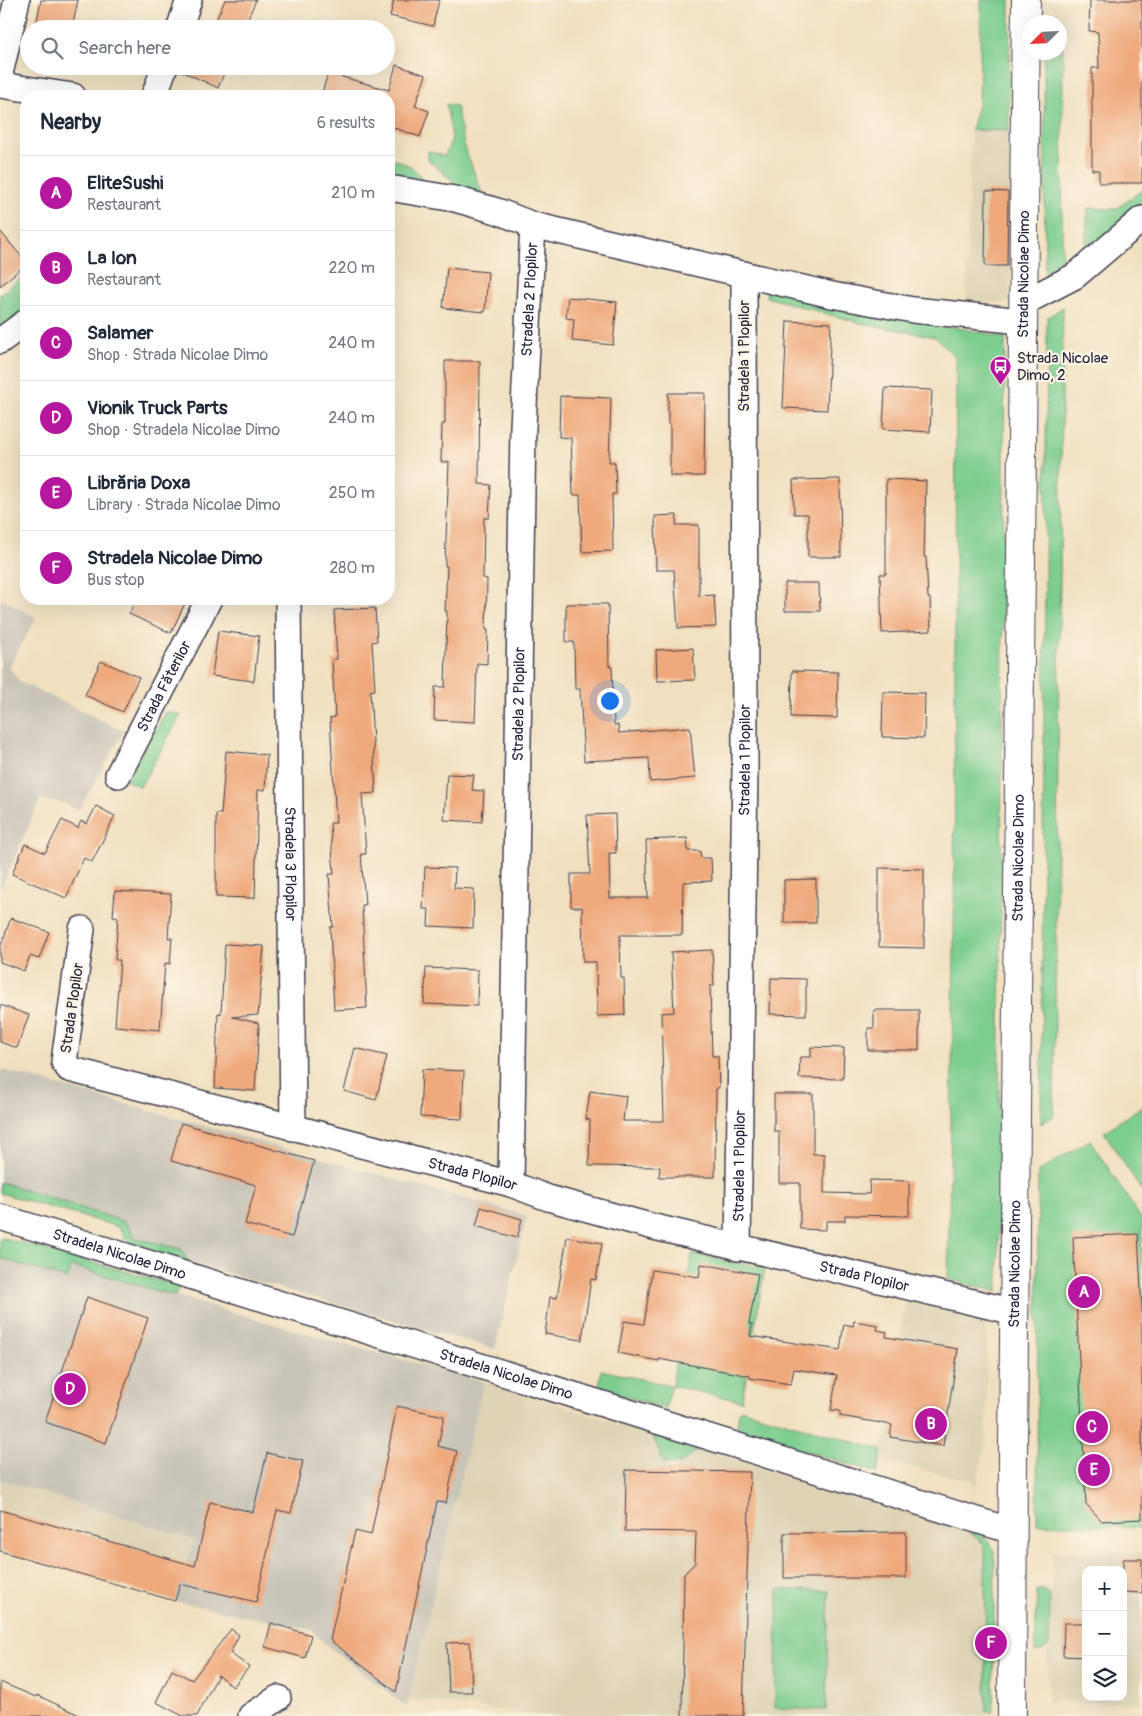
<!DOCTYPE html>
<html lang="en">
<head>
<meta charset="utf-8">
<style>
	:root { --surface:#fff; --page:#f6f6f7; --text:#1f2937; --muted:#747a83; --line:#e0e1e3; --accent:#b5179e }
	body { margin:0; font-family:Pangolin,sans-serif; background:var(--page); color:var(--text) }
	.controls { position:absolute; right:15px; bottom:15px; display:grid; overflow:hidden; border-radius:10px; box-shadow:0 5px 20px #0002 }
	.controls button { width:45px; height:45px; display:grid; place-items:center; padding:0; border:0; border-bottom:1px solid var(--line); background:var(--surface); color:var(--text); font:25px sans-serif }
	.compass { position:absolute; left:1022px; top:15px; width:45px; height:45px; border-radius:50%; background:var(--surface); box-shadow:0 5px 20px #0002; rotate:246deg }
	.you { position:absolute; left:609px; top:700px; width:18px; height:18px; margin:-12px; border:4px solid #fff; border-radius:50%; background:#1a73e8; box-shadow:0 0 0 8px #1a73e833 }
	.badge { display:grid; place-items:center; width:32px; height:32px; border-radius:50%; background:var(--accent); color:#fff; font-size:16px; font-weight:700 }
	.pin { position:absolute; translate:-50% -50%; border:2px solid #fff; box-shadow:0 1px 5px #0006 }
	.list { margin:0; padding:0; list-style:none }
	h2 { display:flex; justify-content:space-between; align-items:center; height:65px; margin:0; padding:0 20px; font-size:21px }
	h2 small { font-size:16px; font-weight:400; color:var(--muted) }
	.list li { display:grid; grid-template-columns:32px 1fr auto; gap:15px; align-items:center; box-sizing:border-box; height:75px; padding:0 20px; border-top:1px solid var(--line) }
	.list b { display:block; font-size:19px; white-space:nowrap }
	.list p { margin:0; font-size:16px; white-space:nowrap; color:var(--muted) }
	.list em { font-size:16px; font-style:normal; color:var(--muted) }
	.icon { flex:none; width:28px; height:28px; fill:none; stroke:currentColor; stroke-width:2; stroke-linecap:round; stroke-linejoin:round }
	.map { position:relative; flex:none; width:1142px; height:1716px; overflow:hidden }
	.search { position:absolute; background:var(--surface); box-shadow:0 5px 20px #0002; left:20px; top:20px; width:375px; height:55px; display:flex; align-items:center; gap:12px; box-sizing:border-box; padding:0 18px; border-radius:28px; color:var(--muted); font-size:19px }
	.panel { position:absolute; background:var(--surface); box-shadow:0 5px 20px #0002; left:20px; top:90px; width:375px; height:515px; border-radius:20px }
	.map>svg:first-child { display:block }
	.built { fill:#ded3b5; fill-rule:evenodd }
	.industrial { fill:#c8c4b8 }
	.green { fill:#7dcd8f; stroke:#507865 }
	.building { fill:#efa97c }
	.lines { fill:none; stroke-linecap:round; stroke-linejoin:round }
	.street-casing { stroke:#413e4f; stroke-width:28 }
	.secondary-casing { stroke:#413e4f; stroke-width:30 }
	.street { stroke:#fff; stroke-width:25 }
	.secondary { stroke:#fff; stroke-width:28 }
	.labels { text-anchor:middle; stroke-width:4.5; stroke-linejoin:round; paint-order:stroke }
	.street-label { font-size:15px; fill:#22223b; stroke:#fcf5e5 }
	.poi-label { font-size:15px; fill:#22223b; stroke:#fcf5e5; text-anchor:start }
</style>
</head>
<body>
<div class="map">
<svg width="1142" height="1716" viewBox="0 0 1142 1716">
	<rect width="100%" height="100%" fill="#fcf5e5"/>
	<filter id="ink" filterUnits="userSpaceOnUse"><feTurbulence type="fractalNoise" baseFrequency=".02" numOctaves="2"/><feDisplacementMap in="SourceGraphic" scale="10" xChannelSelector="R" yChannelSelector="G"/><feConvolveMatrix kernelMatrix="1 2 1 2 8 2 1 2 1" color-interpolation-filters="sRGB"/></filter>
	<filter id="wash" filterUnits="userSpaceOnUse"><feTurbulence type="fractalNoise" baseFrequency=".0096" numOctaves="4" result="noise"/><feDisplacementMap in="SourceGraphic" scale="20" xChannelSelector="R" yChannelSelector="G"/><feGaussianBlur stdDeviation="1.12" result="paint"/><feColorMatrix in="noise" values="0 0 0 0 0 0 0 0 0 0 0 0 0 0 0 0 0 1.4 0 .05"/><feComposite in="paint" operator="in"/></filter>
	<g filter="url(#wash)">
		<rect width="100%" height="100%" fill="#f1e0c0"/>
		<!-- built -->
		<g class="built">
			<path d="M971,130L1015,131L1010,303L966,301Z"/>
			<path d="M906,1297L987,1311L986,1441L975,1491L971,1480L881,1461Z"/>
			<path d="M484,1381L652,1434L664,1463L681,1464L699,1448L969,1532L985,1545L986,1716H544L409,1699Z"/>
			<path d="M0,1479L194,1540L175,1601L0,1551Z"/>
			<path d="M1053,1552L1142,1553V1703L1048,1702L1047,1647ZM1086,1570H1123V1697H1086Z"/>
		</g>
		<!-- industrial -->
		<g class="industrial">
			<path d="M4,599L36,618L9,667L20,682L124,731L79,810L62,803L40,799L0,891V600Z"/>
			<path d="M0,1069L527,1216L495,1349L129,1245L119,1227L0,1193Z"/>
			<path d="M0,1258L67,1279L72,1266L315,1336L484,1381L407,1707L329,1647L311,1630L175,1601L194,1540L0,1479Z"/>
		</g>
		<!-- green -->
		<g class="green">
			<path d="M981,0H1010L1009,131L971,130L979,101Z"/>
			<path d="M1060,47H1063L1062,270L1045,282L1044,53L1060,52Z"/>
			<path d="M446,104L456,106L465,149L485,200L473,198L428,160V151L445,156L452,138Z"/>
			<path d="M389,159C403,161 415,166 422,179L389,176Z"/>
			<path d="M1142,190V207L1085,252L1088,208L1116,209Z"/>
			<path d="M26,275V311L0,330V294Z"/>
			<path d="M767,287L864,310L1005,337L998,1292L948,1279L954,956L956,358L935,337L860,323L766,297Z"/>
			<path d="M1063,307L1054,1116L1041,1124L1047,318Z"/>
			<path d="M166,712L181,715L140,787L126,780Z"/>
			<path d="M1142,1106V1191L1104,1132Z"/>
			<path d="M1090,1140L1142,1220V1528L1037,1524L1038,1172Z"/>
			<path d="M0,1182L125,1222L135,1238L181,1249L188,1262L129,1245L119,1227L0,1193Z"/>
			<path d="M0,1237L179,1286L175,1296L72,1266L67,1279L0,1258Z"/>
			<path d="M692,1254L765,1268L742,1401L672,1386L665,1409L599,1388L601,1370L672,1386Z"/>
			<path d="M740,1409L882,1450L878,1473L736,1430Z"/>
			<path d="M652,1434L699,1448L681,1464L664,1463Z"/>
			<path d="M972,1529L990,1542L995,1552L993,1712H986L985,1545L969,1532Z"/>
			<path d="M778,1589L829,1591L826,1710L775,1708Z"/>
			<path d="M1041,1589L1049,1594L1050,1597L1049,1643C1046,1650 1042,1651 1035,1652L1037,1590Z"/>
		</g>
		<g id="blocks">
			<!-- building -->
			<g class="building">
				<path d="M41,0H78L72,29H35Z"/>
				<path d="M225,0H256L243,29H212Z"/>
				<path d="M394,0H439L433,26L390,16Z"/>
				<path d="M1090,0H1142V183H1099V170H1092V68H1099L1098,32L1089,31Z"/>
				<path d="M396,65L426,75L415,106L429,111L420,137L389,126V96H321L328,73L389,90Z"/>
				<path d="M179,66H227L218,88L179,70Z"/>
				<path d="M986,191L1008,192L1007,266H985Z"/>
				<path d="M0,231L26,262V264L0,286Z"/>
				<path d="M447,268L488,272L485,312L443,308Z"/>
				<path d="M568,297L617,302L613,345L572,341L574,319L566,318Z"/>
				<path d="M787,321L831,323L827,410L783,408Z"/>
				<path d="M445,361H480L479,484L491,485L489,518H484L483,578L487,579L486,630H488L487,664L477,663L475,722L434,720L435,687H445L447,611H445L447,566H445L449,462H441L442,424H445Z"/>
				<path d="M885,388L932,390L930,432L883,429Z"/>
				<path d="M668,393H705L704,476H670V423L668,424Z"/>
				<path d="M560,396L611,398L609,462H615L616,494H612L613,551L582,552L580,495H573L571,438L559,437Z"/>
				<path d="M840,479L841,557H808V514H794L793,480Z"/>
				<path d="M886,479L926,481L924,557H926L928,598H930L931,631L882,633L880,574H886Z"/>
				<path d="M677,515L676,525H699V596L714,595L716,627L678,628L674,570H656L655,516Z"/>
				<path d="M785,583H819L820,611H785Z"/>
				<path d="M136,599H187L171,633L129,614Z"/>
				<path d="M566,604H608L609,667L612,666L614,725H618L619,733L690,727L695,778L650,782L649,758L584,761L580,689H575L574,642H566Z"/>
				<path d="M375,608L377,641L372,642L375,690L370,691L376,793L362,794L366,854H361L365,905H362L367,1008L334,1010L330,927H333L329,874H334L330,823H336L330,718L335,717L332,660L337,659L334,610Z"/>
				<path d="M218,631L259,636L254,681L212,676Z"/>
				<path d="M693,648L695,680L657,681L656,650Z"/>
				<path d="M101,661L139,677L123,712L85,695Z"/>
				<path d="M792,671L838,672L837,718L791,717Z"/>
				<path d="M883,692L925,693L924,738L882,737Z"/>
				<path d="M226,751L267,755L265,790H258L255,898L216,897V814H221Z"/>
				<path d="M447,774L474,775L472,790L484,791L482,822L444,820Z"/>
				<path d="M96,806L115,816L92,862L84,858L66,898L12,874L25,844L45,853L62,820L78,828L81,821L87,824Z"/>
				<path d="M615,814L616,853H609L610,898H648L646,840L687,838L688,851H700L701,858H711L712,881L683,882L682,935H620L621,978H624L625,1015L597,1016L596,962H583L582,907H571V874H590L587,815Z"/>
				<path d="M425,867L455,868L454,888L474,889L473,928L428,926L429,909H423Z"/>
				<path d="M879,868L924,869V948L879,947Z"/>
				<path d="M816,879V923H784V880Z"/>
				<path d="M115,891L171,894L168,938H172L170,964L165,963L160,1030L115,1026L120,960H115L118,917L113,916Z"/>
				<path d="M11,918L49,932L39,959L30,956L24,971L0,962V948Z"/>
				<path d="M225,944L264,946L258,1015L232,1017L258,1023L259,1027L255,1091L215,1088L218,1013L221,1014Z"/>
				<path d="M712,950L714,986H710L712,1056H718L719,1088H716L715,1177H659L660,1167L589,1166L590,1120L586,1119L590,1091L626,1096L623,1121H664L661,1013L674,1012L671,952Z"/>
				<path d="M426,968L478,970L477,1006L424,1004Z"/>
				<path d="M771,978L806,979V1015L770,1014Z"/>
				<path d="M0,1005L29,1015L17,1048L0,1042Z"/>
				<path d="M874,1010H919V1050H868V1028H874Z"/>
				<path d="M811,1047L844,1048L843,1079L799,1078L800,1057H811Z"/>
				<path d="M355,1048L387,1056L376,1100L344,1091Z"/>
				<path d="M422,1069L464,1071L462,1119L420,1117Z"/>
				<path d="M774,1094H813V1154H824V1193L869,1194L870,1180L909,1181V1216L845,1215V1221H826V1230L800,1229V1183H779V1131H774Z"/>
				<path d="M181,1123L314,1161L292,1237L245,1224L256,1185L171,1161Z"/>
				<path d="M481,1207L522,1219L517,1238L476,1226Z"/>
				<path d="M1138,1234L1142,1309V1519L1102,1521L1086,1504L1073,1237Z"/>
				<path d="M567,1237L602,1243L596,1280L591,1279L582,1340L545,1334L550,1297L557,1298Z"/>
				<path d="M701,1264L758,1274L749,1324H752L750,1336L840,1350L844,1324L853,1326L854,1321L878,1325L877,1330L887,1332L886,1337L958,1349L943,1446L890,1437L892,1425L840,1416V1411L831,1410L837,1375L794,1369L791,1384L749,1378L750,1376L659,1359V1361L618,1353L624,1321L644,1324L652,1270L699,1277Z"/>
				<path d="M87,1297L148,1318L106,1443L45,1422Z"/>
				<path d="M397,1406L444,1416L438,1446L457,1451L446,1503L437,1502L396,1692L330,1640L355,1531L371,1535Z"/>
				<path d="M267,1453L303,1461L291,1513L277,1510L256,1602L180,1584L175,1601L0,1551V1510L195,1566L210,1502L253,1512Z"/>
				<path d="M626,1470L750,1472L743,1716H682L684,1574L695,1563L696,1532L625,1531Z"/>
				<path d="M906,1532V1578H784V1533Z"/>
				<path d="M1123,1559H1142V1593L1123,1592Z"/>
				<path d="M271,1623L311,1635L305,1658L265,1647Z"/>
				<path d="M1064,1623H1086V1657L1063,1656Z"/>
				<path d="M231,1629L239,1635L230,1653L249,1667L233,1687L218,1675L197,1716H183L156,1702L172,1670L192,1680Z"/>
				<path d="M470,1642L472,1692H449L447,1643Z"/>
				<path d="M0,1682L36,1697L37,1695L81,1716H0Z"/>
			</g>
		</g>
	</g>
	<g filter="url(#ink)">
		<use href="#blocks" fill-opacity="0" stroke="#413e4f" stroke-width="1"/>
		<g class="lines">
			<defs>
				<g id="street">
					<path d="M179,29L189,0"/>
					<path d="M0,74L17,0"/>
					<path d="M0,85L73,96"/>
					<path d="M154,96L165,66"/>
					<path d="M389,188L455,199L497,211L533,225L832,295L913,310L1022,321"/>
					<path d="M1023,303L1075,276L1142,219"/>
					<path d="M0,341L26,322"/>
					<path id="s1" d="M288,599L293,1128"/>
					<path id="s2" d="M118,775L209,599"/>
					<path id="s3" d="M82,929L64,1062L69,1069L511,1184L548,1198L650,1226L1015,1312"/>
					<path id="s4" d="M511,1184L523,427L533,225"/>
					<path id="s5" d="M0,1217L1012,1531"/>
					<path id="s6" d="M738,1248L745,768L744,274"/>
					<path d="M251,1716L278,1698"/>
				</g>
				<g id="secondary">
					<path id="s7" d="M1012,1716L1013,1449L1026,0"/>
				</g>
			</defs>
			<!-- street casing -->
			<use href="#street" class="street-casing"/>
			<!-- secondary casing -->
			<use href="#secondary" class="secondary-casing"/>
			<!-- street -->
			<use href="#street" class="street"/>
			<!-- secondary -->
			<use href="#secondary" class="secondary"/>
		</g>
	</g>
	<!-- icons -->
	<defs>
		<symbol id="bus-pin" viewBox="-11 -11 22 30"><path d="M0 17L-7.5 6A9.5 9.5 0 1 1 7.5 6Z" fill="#b5179e" stroke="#fcf5e5"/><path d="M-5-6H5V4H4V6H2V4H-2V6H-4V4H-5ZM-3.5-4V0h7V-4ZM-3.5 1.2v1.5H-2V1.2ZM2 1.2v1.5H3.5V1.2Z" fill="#fff"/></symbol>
	</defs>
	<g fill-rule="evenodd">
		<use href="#bus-pin" x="988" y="354" width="25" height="34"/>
	</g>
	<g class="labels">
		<!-- street labels -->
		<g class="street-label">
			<text dy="5" stroke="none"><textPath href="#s7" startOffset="1442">Strada Nicolae Dimo</textPath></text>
			<text dy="5" stroke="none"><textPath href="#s4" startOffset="885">Stradela 2 Plopilor</textPath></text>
			<text transform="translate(744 356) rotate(-90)" y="5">Stradela 1 Plopilor</text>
			<text dy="5" stroke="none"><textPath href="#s2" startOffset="100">Strada Făterilor</textPath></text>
			<text dy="5" stroke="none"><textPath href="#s4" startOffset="480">Stradela 2 Plopilor</textPath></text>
			<text dy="5" stroke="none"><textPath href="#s6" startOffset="488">Stradela 1 Plopilor</textPath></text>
			<text dy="5" stroke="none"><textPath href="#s7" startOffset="858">Strada Nicolae Dimo</textPath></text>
			<text dy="5" stroke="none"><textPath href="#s1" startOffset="265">Stradela 3 Plopilor</textPath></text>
			<text transform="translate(72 1008) rotate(-82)" y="5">Strada Plopilor</text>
			<text dy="5" stroke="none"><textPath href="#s6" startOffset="82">Stradela 1 Plopilor</textPath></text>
			<text dy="5" stroke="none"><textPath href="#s3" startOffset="560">Strada Plopilor</textPath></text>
			<text dy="5" stroke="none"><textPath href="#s5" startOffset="125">Stradela Nicolae Dimo</textPath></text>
			<text dy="5" stroke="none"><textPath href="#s7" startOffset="452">Strada Nicolae Dimo</textPath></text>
			<text dy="5" stroke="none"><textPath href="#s3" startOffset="965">Strada Plopilor</textPath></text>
			<text dy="5" stroke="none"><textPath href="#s5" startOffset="530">Stradela Nicolae Dimo</textPath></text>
		</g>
		<!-- poi labels -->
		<g class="poi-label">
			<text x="1017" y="363">Strada Nicolae<tspan x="1017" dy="17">Dimo, 2</tspan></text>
		</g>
	</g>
</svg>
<div class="controls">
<button>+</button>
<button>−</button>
<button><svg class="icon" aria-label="layers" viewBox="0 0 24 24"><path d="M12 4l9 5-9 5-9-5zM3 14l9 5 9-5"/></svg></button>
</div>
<svg class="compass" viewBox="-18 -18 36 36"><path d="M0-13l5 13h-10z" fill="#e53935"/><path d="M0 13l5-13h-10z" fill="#747a83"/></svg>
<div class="you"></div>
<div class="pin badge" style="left:1084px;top:1292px">A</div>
<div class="pin badge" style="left:931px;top:1424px">B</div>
<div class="pin badge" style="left:1092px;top:1427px">C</div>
<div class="pin badge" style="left:70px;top:1389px">D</div>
<div class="pin badge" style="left:1094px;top:1470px">E</div>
<div class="pin badge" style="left:991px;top:1643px">F</div>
<div class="search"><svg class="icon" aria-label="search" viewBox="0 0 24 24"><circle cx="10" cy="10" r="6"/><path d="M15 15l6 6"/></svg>Search here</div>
<section class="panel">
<h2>Nearby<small>6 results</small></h2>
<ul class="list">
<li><span class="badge">A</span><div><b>EliteSushi</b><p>Restaurant</p></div><em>210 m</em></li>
<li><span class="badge">B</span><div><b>La Ion</b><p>Restaurant</p></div><em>220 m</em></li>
<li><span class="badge">C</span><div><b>Salamer</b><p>Shop · Strada Nicolae Dimo</p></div><em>240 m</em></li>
<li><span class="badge">D</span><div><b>Vionik Truck Parts</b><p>Shop · Stradela Nicolae Dimo</p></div><em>240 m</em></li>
<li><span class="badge">E</span><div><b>Librăria Doxa</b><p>Library · Strada Nicolae Dimo</p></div><em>250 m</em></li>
<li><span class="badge">F</span><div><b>Stradela Nicolae Dimo</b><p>Bus stop</p></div><em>280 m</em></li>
</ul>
</section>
</div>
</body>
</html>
